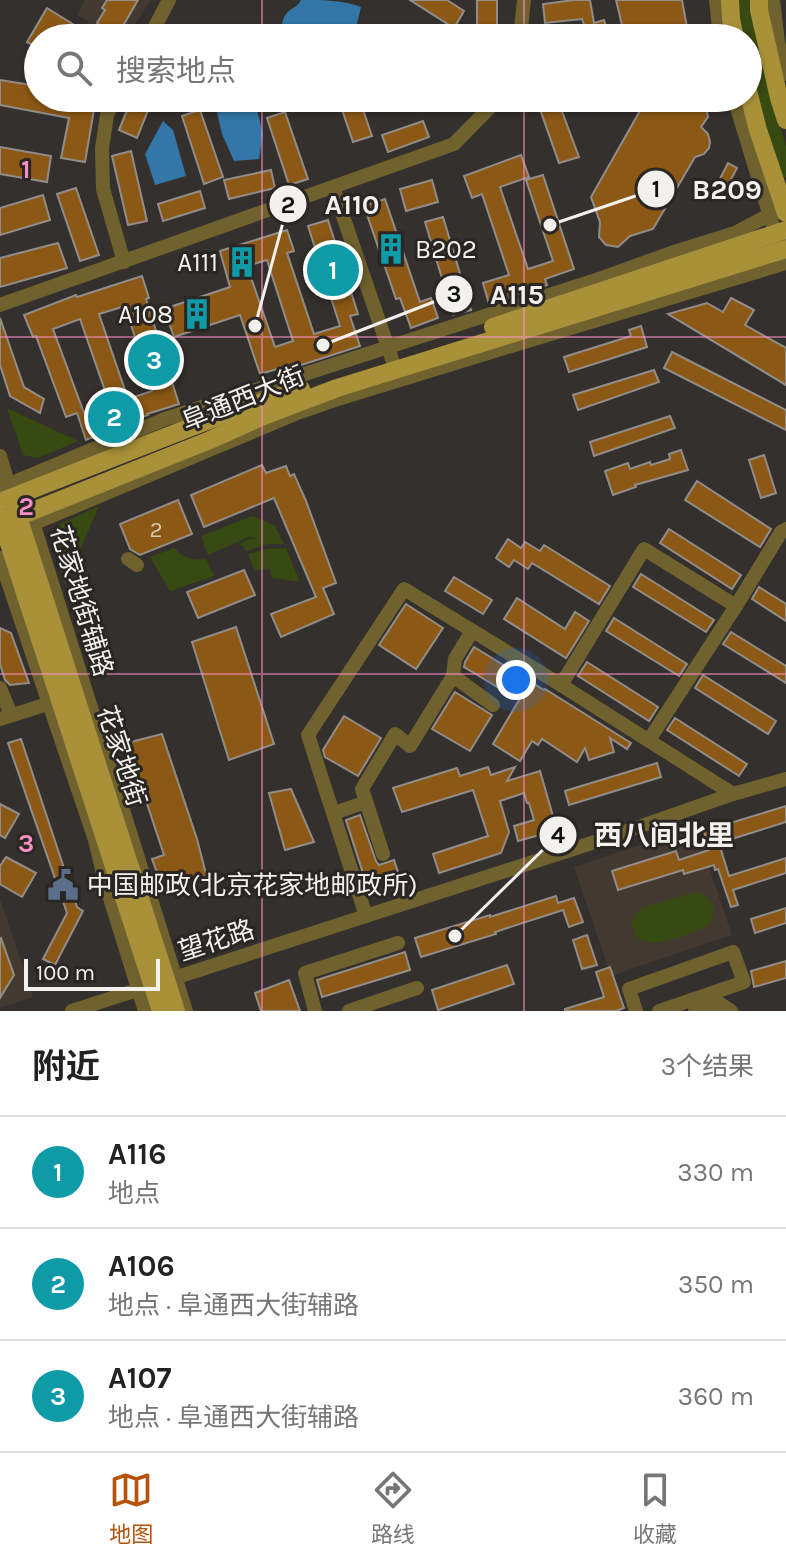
<!DOCTYPE html>
<html lang="zh">
<head>
<meta charset="utf-8">
<style>
	:root { --surface:#fff; --page:#f2f2f2; --text:#222; --muted:#767676; --line:#e0e0e0; --accent:#b45309 }
	body { margin:0; font-family:Karla,"Noto Sans SC",sans-serif; background:var(--page); color:var(--text) }
	.scale { position:absolute; left:24px; bottom:20px; width:136px; box-sizing:border-box; padding-left:8px; border:4px solid #f3f1ee; border-top:0; font-size:22px; line-height:28px; white-space:nowrap; color:#f3f1ee; -webkit-text-stroke:6px #2a2623; paint-order:stroke }
	.you { position:absolute; left:516px; top:680px; width:28px; height:28px; margin:-20px; border:6px solid #fff; border-radius:50%; background:#1a73e8; box-shadow:0 0 0 12px #1a73e833 }
	.badge { display:grid; place-items:center; width:52px; height:52px; border-radius:50%; background:var(--accent); color:#fff; font-size:26px; font-weight:700 }
	.pin { position:absolute; translate:-50% -50%; border:4px solid #fff; box-shadow:0 2px 8px #0006 }
	.list { margin:0; padding:0; list-style:none }
	h2 { display:flex; justify-content:space-between; align-items:center; height:104px; margin:0; padding:0 32px; font-size:34px }
	h2 small { font-size:26px; font-weight:400; color:var(--muted) }
	.list li { display:grid; grid-template-columns:52px 1fr auto; gap:24px; align-items:center; box-sizing:border-box; height:112px; padding:0 32px; border-top:2px solid var(--line) }
	.list b { display:block; font-size:30px; white-space:nowrap }
	.list p { margin:0; font-size:26px; white-space:nowrap; color:var(--muted) }
	.list em { font-size:26px; font-style:normal; color:var(--muted) }
	.icon { flex:none; width:44px; height:44px; fill:none; stroke:currentColor; stroke-width:2; stroke-linecap:round; stroke-linejoin:round }
	.map { position:relative; flex:none; width:786px; height:1011px; overflow:hidden }
	.search { position:absolute; background:var(--surface); box-shadow:0 2px 6px #0004; left:24px; right:24px; top:24px; height:88px; display:flex; align-items:center; gap:20px; box-sizing:border-box; padding:0 28px; border-radius:44px; color:var(--muted); font-size:30px }
	.sheet { height:440px; background:var(--surface) }
	nav { display:flex; justify-content:space-around; align-items:center; box-sizing:border-box; height:112px; border-top:2px solid var(--line); background:var(--surface); font-size:22px; color:var(--muted) }
	nav a { display:grid; justify-items:center; gap:4px }
	nav .on { color:var(--accent) }
	.map>svg:first-child { display:block }
	.built { fill:#423931 }
	.green { fill:#374a11 }
	.water { fill:#3277a7 }
	.building { fill:#8b5815; stroke:#928d89; stroke-width:2; fill-rule:evenodd }
	.lines { fill:none; stroke-linecap:round; stroke-linejoin:round }
	.minor { stroke:#70622e; stroke-width:14 }
	.major { stroke:#a99139; stroke-width:18 }
	.grid { fill:none; stroke:#fb8fc5; stroke-width:2; stroke-opacity:0.55 }
	.labels { text-anchor:middle; stroke-width:6; stroke-linejoin:round; paint-order:stroke }
	.number-label { font-size:22px; fill:#d9cbb8 }
	.poi-label { font-size:26px; fill:#f3f1ee; stroke:#2a2623; text-anchor:start }
	.street-label { font-size:26px; fill:#f3f1ee; stroke:#2a2623 }
	.grid-label { font-size:26px; text-anchor:middle; font-weight:bold; fill:#fb8fc5; stroke:#2a2623; stroke-width:6; stroke-linejoin:round; paint-order:stroke }
	.leader { fill:none; stroke:#f3f1ee; stroke-width:3 }
	.callout-dot { fill:#f3f1ee; stroke:#2a2623; stroke-width:3 }
	.mark-label { font-size:24px; text-anchor:middle; font-weight:bold; fill:#111 }
	.callout-label { font-size:28px; text-anchor:middle; font-weight:bold; fill:#f3f1ee; stroke:#2a2623; stroke-width:6; stroke-linejoin:round; paint-order:stroke }
</style>
</head>
<body>
<div class="map">
<svg width="786" height="1011" viewBox="0 0 786 1011">
	<rect width="100%" height="100%" fill="#34302d"/>
	<!-- built -->
	<g class="built">
		<path d="M85,0H151L126,38H80L89,22L77,15Z"/>
		<path d="M695,826L732,935L611,976L574,867Z"/>
		<path d="M0,899L33,997L0,1008Z"/>
	</g>
	<!-- green -->
	<g class="green">
		<path d="M737,0H751L758,51L786,146V178L780,175L748,68V38H741Z"/>
		<path d="M7,408L78,441L38,458L23,455Z"/>
		<path d="M99,506L65,584L51,542L60,524Z"/>
		<path d="M252,516L275,526L284,544H268L246,551L243,546L238,544L250,539L260,538L249,537L208,555L201,536Z"/>
		<path d="M174,548C184,558 192,561 206,559L214,576L170,591L150,557Z"/>
		<path d="M286,548L300,582L272,578L269,568L255,571L248,554L265,549Z"/>
		<path d="M695,892C717,896 721,916 703,929C682,935 634,960 632,922L638,911L644,907Z"/>
	</g>
	<!-- water -->
	<g class="water">
		<path d="M301,0C321,0 344,0 361,7L356,28L349,32L338,27L331,30L330,38H284C280,31 281,19 287,13C292,7 297,8 301,0Z"/>
		<path d="M219,98H254L263,134L259,159L234,161L222,134L215,104Z"/>
		<path d="M163,121L173,130L186,176L155,185L145,154Z"/>
	</g>
	<!-- building -->
	<g class="building">
		<path d="M107,0H138L120,31L115,28L109,38H105L96,32L100,25L97,23L105,10L102,8Z"/>
		<path d="M410,0H447L464,11L454,28Z"/>
		<rect x="477" y="0" width="20" height="28"/>
		<path d="M574,0H590L594,23L604,20L610,38H589L582,19L545,23L543,4Z"/>
		<path d="M616,0H682L689,38H625Z"/>
		<path d="M47,8L76,26L69,38H38V48L27,42Z"/>
		<path d="M0,80L38,86V98H96L85,162L61,158L69,118L0,105Z"/>
		<path d="M132,98H153L137,138L119,130Z"/>
		<path d="M338,98H359L372,136L353,142Z"/>
		<path d="M536,98H557L579,157L559,163Z"/>
		<path d="M638,98H704L708,117L701,127L708,134L710,142L709,148L704,154L695,157L653,229L630,236L618,247L606,245L599,237L600,222L591,197L641,109Z"/>
		<path d="M200,110L223,177L204,184L182,116Z"/>
		<path d="M285,112L308,179L289,185L267,118Z"/>
		<path d="M423,121L429,137L388,152L382,135Z"/>
		<path d="M0,147L51,156L47,182L0,174Z"/>
		<path d="M131,151L147,221L128,225L112,156Z"/>
		<path d="M521,155L529,177L500,187L528,269L553,261L526,180L543,175L574,269L545,279L547,285L489,304L483,283L509,275L482,194L472,198L464,176Z"/>
		<path d="M728,163L737,168L722,197L713,192Z"/>
		<path d="M271,170L275,188L229,199L224,180Z"/>
		<path d="M432,180L438,202L406,211L400,189Z"/>
		<path d="M76,188L99,255L80,261L57,194Z"/>
		<path d="M200,191L205,208L163,221L158,204Z"/>
		<path d="M43,195L50,220L0,235V208Z"/>
		<path d="M385,199L420,302L431,298L438,318L411,328L400,298L396,299L364,206Z"/>
		<path d="M443,217L471,310L453,315L425,222Z"/>
		<path d="M328,220L358,314L350,316L360,346L295,367L294,364L260,374L240,315L174,337L164,309L230,287L220,251L287,230L294,251L287,253L314,334L340,326L308,226ZM267,260L293,341L275,347L247,266Z"/>
		<path d="M58,243L67,268L0,287V258Z"/>
		<path d="M142,276L149,298L146,299L179,404L147,414L148,415L86,440L77,413L66,417L36,336L33,337L24,315L76,295L77,297ZM125,306L152,391L128,399L99,314ZM80,319L110,405L84,413L53,329Z"/>
		<path d="M731,298L754,310L745,325L786,348V385L668,314L707,303L723,312Z"/>
		<path d="M0,318L24,387L44,399L40,413L10,396L0,365Z"/>
		<path d="M641,326L647,347L569,372L564,357L631,336L629,330Z"/>
		<path d="M672,352L786,410V430L664,368Z"/>
		<path d="M654,370L659,382L578,410L573,395Z"/>
		<path d="M670,416L675,428L594,456L590,442Z"/>
		<path d="M681,450L688,470L635,485L636,487L613,495L605,471L628,463L630,469L650,462L651,465L670,459L669,454Z"/>
		<path d="M764,455L776,493L761,498L749,460Z"/>
		<path d="M262,465L266,473L286,466L290,476L294,474L306,501L336,583L323,588L334,614L281,637L271,614L316,597L274,498L204,527L191,495Z"/>
		<path d="M697,481L771,529L760,547L685,500Z"/>
		<path d="M178,500L192,534L140,555L130,549L120,524Z"/>
		<path d="M669,529L741,575L732,589L660,543Z"/>
		<path d="M508,539L521,548L525,542L540,551L544,545L610,586L599,604L532,563L528,569L514,560L509,567L496,558Z"/>
		<path d="M244,570L255,595L198,618L187,592Z"/>
		<path d="M641,574L714,620L706,632L633,587Z"/>
		<path d="M454,577L492,600L483,614L445,591Z"/>
		<path d="M759,587L786,604V621L752,599Z"/>
		<path d="M517,598L565,629L575,612L589,621L566,658L504,619Z"/>
		<path d="M406,604L443,628L416,669L379,645Z"/>
		<path d="M614,618L687,664L679,676L606,631Z"/>
		<path d="M236,627L274,744L229,760L192,642Z"/>
		<path d="M0,628L11,633L29,683L10,685L5,680L0,664Z"/>
		<path d="M731,632L786,666V683L723,644Z"/>
		<path d="M474,647L544,690L545,689L631,743L627,749L610,738L614,752L589,760L585,748L577,762L542,739L538,745L532,741L520,761L493,744L519,700L464,667L465,662Z"/>
		<path d="M587,662L658,707L649,721L578,676Z"/>
		<path d="M703,675L776,721L768,734L695,688Z"/>
		<path d="M455,692L492,715L470,751L432,729Z"/>
		<path d="M344,716L381,738L358,776L325,757L323,750Z"/>
		<path d="M675,718L747,764L739,776L667,730Z"/>
		<path d="M162,734L197,839L207,878L162,886L152,859L164,855L127,743Z"/>
		<path d="M21,739L77,907L83,911L55,965L43,959L67,913L8,743Z"/>
		<path d="M657,763L661,777L569,805L565,791Z"/>
		<path d="M488,767L491,775L515,767L507,781L540,771L557,830L518,841L514,826L534,820L529,803H527L524,793L500,801L509,832L501,853L439,873L433,854L488,836L473,790L402,812L393,788L457,768L460,776Z"/>
		<path d="M291,789L314,842L285,850L269,793Z"/>
		<path d="M0,804L19,814L5,838L0,835Z"/>
		<path d="M786,806V822L719,843L729,876L786,858V873L733,890L738,905L731,907L718,869L715,870L714,865L684,874L683,870L618,890L612,871L676,851L679,860L709,850L703,828L713,825L714,828Z"/>
		<path d="M360,815L376,861L379,865L394,860L399,875L367,886L346,820Z"/>
		<path d="M6,857L36,873L22,897L0,884V866Z"/>
		<path d="M556,896L558,903L574,898L583,922L569,927L563,910L495,932L496,934L421,957L415,938L490,915V917Z"/>
		<path d="M786,908V923L755,933L751,919Z"/>
		<path d="M587,935L597,965L582,969L573,940Z"/>
		<path d="M1,938L14,975L0,998V939Z"/>
		<path d="M405,952L410,970L322,997L317,980Z"/>
		<path d="M786,961V978L754,987L751,971Z"/>
		<path d="M507,965L514,984L438,1010L432,990Z"/>
		<path d="M610,967L624,1008L616,1011H565V1009L604,997L596,972Z"/>
		<path d="M289,980L300,1011H261L255,993Z"/>
	</g>
	<g class="lines">
		<!-- minor -->
		<g class="minor">
			<path d="M716,0L720,38"/>
			<path d="M773,0L778,42L786,74"/>
			<path d="M149,38L169,0"/>
			<path d="M520,38L524,0"/>
			<path d="M115,98L107,115L102,148L103,189L124,262"/>
			<path d="M734,98L772,223"/>
			<path d="M333,187L392,359"/>
			<path d="M0,305L454,144L499,98"/>
			<path d="M0,456L11,493"/>
			<path d="M0,488L165,419L593,281L671,253L735,233L769,215L786,210"/>
			<path d="M31,516L186,1011"/>
			<path d="M16,531L295,414L341,398C489,352 638,308 786,263"/>
			<path d="M0,558L95,840L105,882L145,1011"/>
			<path d="M128,559L137,565"/>
			<path d="M736,606L781,532L786,529"/>
			<path d="M453,676L493,705"/>
			<path d="M561,685L644,549L736,606L649,740"/>
			<path d="M0,688L11,715"/>
			<path d="M0,719L57,701"/>
			<path d="M334,813L366,802"/>
			<path d="M383,854L362,789L395,734L410,746L453,676L455,659L472,631"/>
			<path d="M366,916L308,735L404,589L561,685L733,794"/>
			<path d="M72,1011L601,840L733,794L786,779"/>
			<path d="M315,1011L305,973L398,943"/>
			<path d="M349,1011L417,988"/>
			<path d="M636,1011L629,989L733,952L744,982L659,1011"/>
			<path d="M695,1011L719,1003L731,1011"/>
		</g>
		<!-- major -->
		<g class="major">
			<path d="M730,0L731,19L735,38"/>
			<path d="M759,0V10L779,98L786,120"/>
			<path d="M748,91L758,130L786,213"/>
			<path d="M493,327L786,230"/>
			<path d="M0,502L204,422L301,389"/>
			<path d="M15,507L176,1011"/>
			<path d="M0,516L161,1011"/>
			<path d="M0,522L30,512L210,440L266,415L337,388L786,249"/>
		</g>
	</g>
	<!-- grid -->
	<path class="grid" d="M262,0V38M524,0V38M262,98V1011M524,98V1011M0,337H786M0,674H786"/>
	<!-- icons -->
	<defs>
		<symbol id="building-bare" viewBox="-9 -9 18 18"><path d="M-4-6H4V6H1V3H-1V6H-4ZM-2.5-4.3h1.7v1.8h-1.7ZM.8-4.3h1.7v1.8H.8ZM-2.5-1h1.7V.8h-1.7ZM.8-1h1.7V.8H.8Z" fill="#0f9aa8" stroke="#2a2623" stroke-width="2.5" paint-order="stroke"/></symbol>
		<symbol id="civic-bare" viewBox="-9 -9 18 18"><path d="M-.6-6.5H3V-4.5H.6V-3L4-1V1h2V6H-6V1h2V-1L-.6-3ZM-1.2 2.5V6h2.4V2.5Z" fill="#5c6f8a" stroke="#2a2623" stroke-width="2.5" paint-order="stroke"/></symbol>
	</defs>
	<g fill-rule="evenodd">
		<use href="#building-bare" x="369" y="227" width="44" height="44"/>
		<use href="#building-bare" x="220" y="240" width="44" height="44"/>
		<use href="#building-bare" x="175" y="292" width="44" height="44"/>
		<use href="#civic-bare" x="41" y="863" width="44" height="44"/>
	</g>
	<g class="labels">
		<!-- number labels -->
		<g class="number-label">
			<text x="156" y="537">2</text>
		</g>
		<!-- poi labels -->
		<g class="poi-label">
			<text x="415" y="258">B202</text>
			<text x="218" y="271" text-anchor="end">A111</text>
			<text x="173" y="323" text-anchor="end">A108</text>
			<text x="87" y="894">中国邮政(北京花家地邮政所)</text>
		</g>
		<!-- street labels -->
		<g class="street-label">
			<text transform="translate(243 398) rotate(-22)" y="9">阜通西大街</text>
			<text transform="translate(82 601) rotate(73)" y="9">花家地街辅路</text>
			<text transform="translate(122 756) rotate(72)" y="9">花家地街</text>
			<text transform="translate(216 940) rotate(-18)" y="9">望花路</text>
		</g>
	</g>
	<g class="grid-label">
		<text x="26" y="178">1</text>
		<text x="26" y="515">2</text>
		<text x="26" y="852">3</text>
	</g>
	<!-- callouts -->
	<path class="leader" d="M550 225L656 189M255 326L288 204M323 345L454 294M455 936L558 835"/>
	<g class="callout-dot">
		<circle cx="550" cy="225" r="8"/>
		<circle cx="255" cy="326" r="8"/>
		<circle cx="323" cy="345" r="8"/>
		<circle cx="455" cy="936" r="8"/>
		<circle cx="656" cy="189" r="20"/>
		<circle cx="288" cy="204" r="20"/>
		<circle cx="454" cy="294" r="20"/>
		<circle cx="558" cy="835" r="20"/>
	</g>
	<g class="mark-label">
		<text x="656" y="197">1</text>
		<text x="288" y="213">2</text>
		<text x="454" y="302">3</text>
		<text x="558" y="843">4</text>
	</g>
	<g class="callout-label">
		<text x="727" y="199">B209</text>
		<text x="352" y="214">A110</text>
		<text x="517" y="304">A115</text>
		<text x="664" y="845">西八间北里</text>
	</g>
</svg>
<div class="scale">100 m</div>
<div class="you"></div>
<div class="pin badge" style="left:333px;top:270px;background:#0f9aa8">1</div>
<div class="pin badge" style="left:114px;top:417px;background:#0f9aa8">2</div>
<div class="pin badge" style="left:154px;top:360px;background:#0f9aa8">3</div>
<div class="search"><svg class="icon" aria-label="search" viewBox="0 0 24 24"><circle cx="10" cy="10" r="6"/><path d="M15 15l6 6"/></svg>搜索地点</div>
</div>
<section class="sheet">
<h2>附近<small>3个结果</small></h2>
<ul class="list">
<li><span class="badge" style="background:#0f9aa8">1</span><div><b>A116</b><p>地点</p></div><em>330 m</em></li>
<li><span class="badge" style="background:#0f9aa8">2</span><div><b>A106</b><p>地点 · 阜通西大街辅路</p></div><em>350 m</em></li>
<li><span class="badge" style="background:#0f9aa8">3</span><div><b>A107</b><p>地点 · 阜通西大街辅路</p></div><em>360 m</em></li>
</ul>
</section>
<nav>
<a class="on"><svg class="icon" aria-label="map" viewBox="0 0 24 24"><path d="M3 6l6-2 6 2 6-2v14l-6 2-6-2-6 2zM9 4v14M15 6v14"/></svg>地图</a>
<a><svg class="icon" aria-label="directions" viewBox="0 0 24 24"><path d="M12 3l9 9-9 9-9-9zM9 14v-3h6M13 9l2 2-2 2"/></svg>路线</a>
<a><svg class="icon" aria-label="saved" viewBox="0 0 24 24"><path d="M7 4h10v16l-5-4-5 4z"/></svg>收藏</a>
</nav>
</body>
</html>
